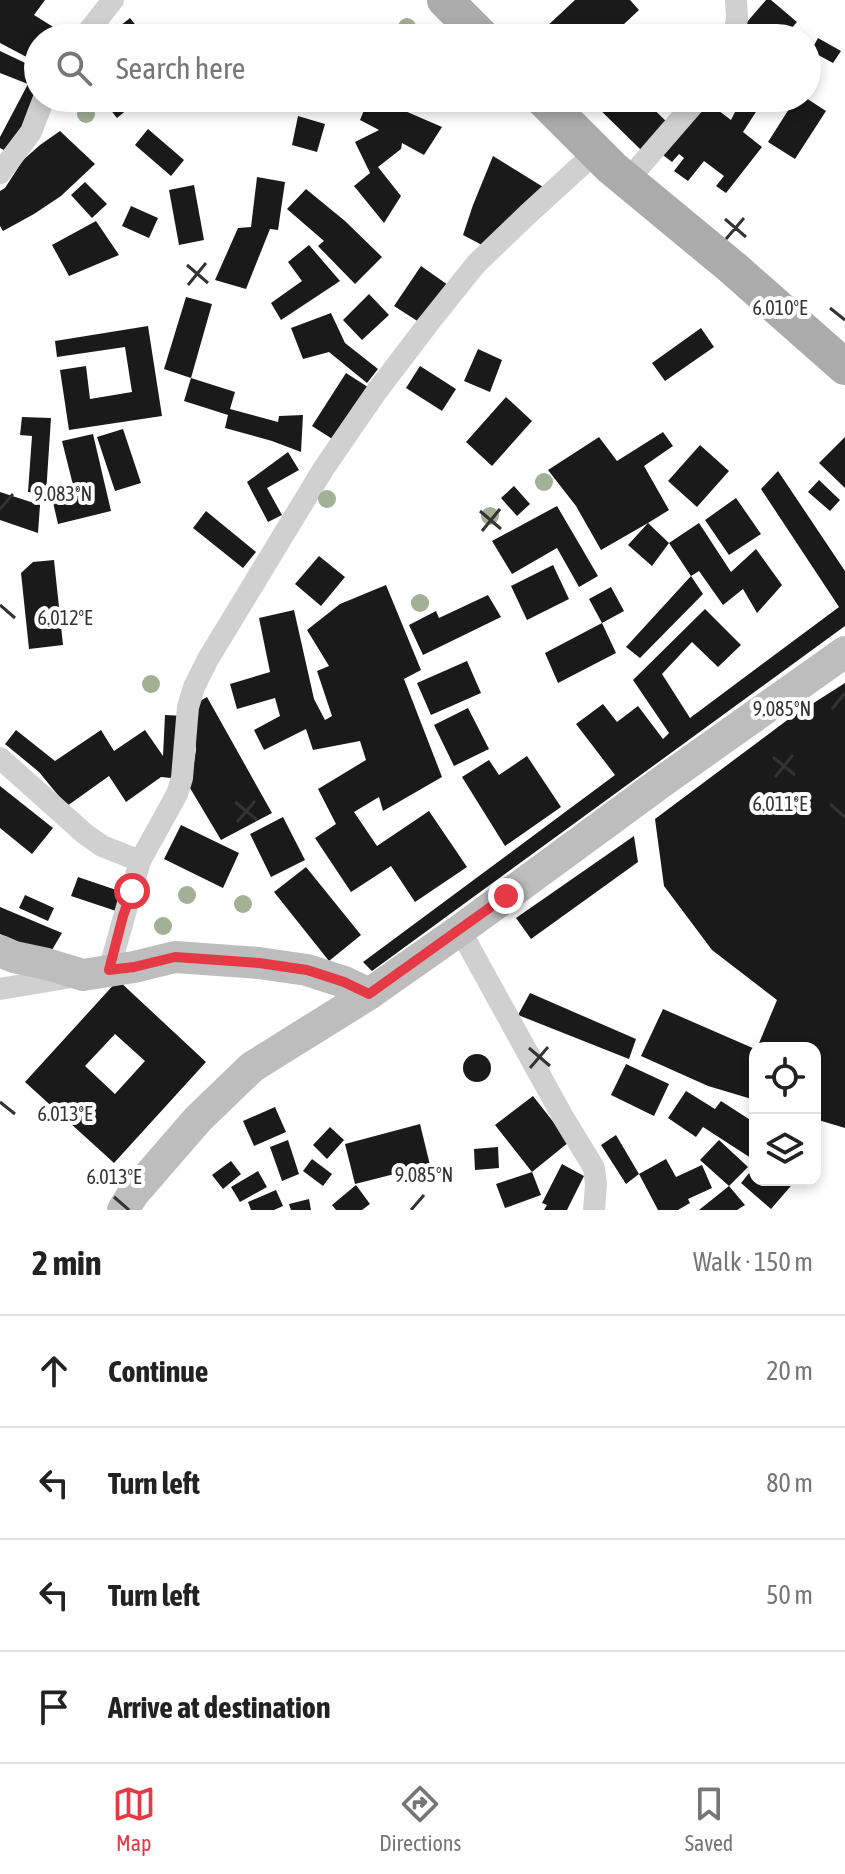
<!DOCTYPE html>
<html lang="en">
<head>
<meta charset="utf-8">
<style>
	:root { --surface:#fff; --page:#f2f2f2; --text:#222; --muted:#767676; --line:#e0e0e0; --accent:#e63946 }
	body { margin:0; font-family:"Asap Condensed",sans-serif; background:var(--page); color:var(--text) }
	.controls { position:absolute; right:24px; bottom:24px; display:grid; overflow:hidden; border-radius:16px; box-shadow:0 4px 12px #0003 }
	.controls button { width:72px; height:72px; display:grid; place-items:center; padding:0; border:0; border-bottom:2px solid var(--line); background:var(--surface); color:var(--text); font:40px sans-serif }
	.stop { position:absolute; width:24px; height:24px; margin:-18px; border:6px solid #e63946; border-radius:50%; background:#fff }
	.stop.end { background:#e63946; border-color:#fff; box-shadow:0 2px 8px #0008 }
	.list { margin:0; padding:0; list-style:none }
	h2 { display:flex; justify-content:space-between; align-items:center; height:104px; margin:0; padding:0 32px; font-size:34px }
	h2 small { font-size:26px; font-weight:400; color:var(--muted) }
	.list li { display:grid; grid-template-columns:52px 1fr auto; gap:24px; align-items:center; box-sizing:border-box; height:112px; padding:0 32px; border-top:2px solid var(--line) }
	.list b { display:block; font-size:30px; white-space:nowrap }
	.list em { font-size:26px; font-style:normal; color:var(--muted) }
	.icon { flex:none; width:44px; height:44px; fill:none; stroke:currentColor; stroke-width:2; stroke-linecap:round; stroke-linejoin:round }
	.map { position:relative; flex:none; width:845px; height:1210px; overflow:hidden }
	.search { position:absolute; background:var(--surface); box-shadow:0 4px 12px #0003; left:24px; right:24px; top:24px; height:88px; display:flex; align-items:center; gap:20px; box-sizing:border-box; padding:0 28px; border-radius:44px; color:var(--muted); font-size:30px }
	.sheet { height:552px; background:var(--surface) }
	nav { display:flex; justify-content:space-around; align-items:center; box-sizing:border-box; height:112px; border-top:2px solid var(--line); background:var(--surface); font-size:22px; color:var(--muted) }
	nav a { display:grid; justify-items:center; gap:4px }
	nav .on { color:var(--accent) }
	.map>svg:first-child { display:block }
	.building { fill:#1a1a1a; fill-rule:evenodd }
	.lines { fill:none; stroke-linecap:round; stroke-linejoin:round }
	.street { stroke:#d0d0d0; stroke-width:22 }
	.secondary { stroke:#bdbdbd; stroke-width:32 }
	.primary { stroke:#ababab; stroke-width:36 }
	.tree { fill:#a2b095 }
	.route { stroke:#e63946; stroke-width:10 }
	.ticks { fill:none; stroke:#333; stroke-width:3 }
	.ticks-label { font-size:20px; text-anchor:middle; fill:#333; stroke:#fff; stroke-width:8; stroke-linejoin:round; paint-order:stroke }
</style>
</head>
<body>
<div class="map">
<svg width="845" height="1210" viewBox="0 0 845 1210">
	<rect width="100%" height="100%" fill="#fff"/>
	<!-- building -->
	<g class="building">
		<path d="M0,0H45L34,15L63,33L60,38H38V63L0,43Z"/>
		<path d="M575,0H630L639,10L609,38H552L544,29Z"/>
		<path d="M766,0H771L797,22L783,38H751L741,29Z"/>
		<path d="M130,18L146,38H114L110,34Z"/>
		<path d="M818,38L841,51L833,63L811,51Z"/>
		<path d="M0,51L38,69V97L10,153L0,148V137L28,84L0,73Z"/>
		<path d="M101,98H141L117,118Z"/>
		<path d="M369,98H375L442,127L424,155L402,143L401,149L378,167L401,196L384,223L354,186L370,173L355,142L379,130L360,120Z"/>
		<path d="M588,98H642L668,123L641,150Z"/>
		<path d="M702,98L731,120L735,112L728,108L735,98H753L761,104L743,132L762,147L726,193L716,186L724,176L704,161L688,181L674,171L684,158L679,154L672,162L659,152Z"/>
		<path d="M796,98H806L826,111L795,159L768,142Z"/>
		<path d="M298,116L325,124L317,152L292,145Z"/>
		<path d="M148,129L184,160L171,176L135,145Z"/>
		<path d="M60,131L95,164L61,196L34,214L3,231L0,226V191L5,188L23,160L40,145Z"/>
		<path d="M493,156L548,190L482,245L463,235L473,205Z"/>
		<path d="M257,177L285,182L278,230L270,229L246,289L215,280L238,228L251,227Z"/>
		<path d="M85,182L107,204L92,218L71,195Z"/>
		<path d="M194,185L204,240L179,245L169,190Z"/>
		<path d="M306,189L345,221L382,257L355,284L318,246L324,241L287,209Z"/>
		<path d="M131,206L158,218L149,238L122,226Z"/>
		<path d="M96,221L119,255L69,276L52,245Z"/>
		<path d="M309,245L340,281L281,320L271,303L302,281L288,262Z"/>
		<path d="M421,266L448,285L422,324L394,306Z"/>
		<path d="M369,294L389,315L362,340L343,320Z"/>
		<path d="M186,297L212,304L191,378L235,392L230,409L278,422L279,416L303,415L301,452L272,441L225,428L228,415L184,401L191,378L164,369Z"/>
		<path d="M331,313L345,343L378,369L367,383L329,352L303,359L291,328Z"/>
		<path d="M148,326L162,416L69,430L60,370L86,366L90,399L132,392L125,347L57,357L55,341Z"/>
		<path d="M701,328L714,347L665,381L652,363Z"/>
		<path d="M478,349L502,360L490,392L464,381Z"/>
		<path d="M420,366L456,389L442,411L406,388Z"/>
		<path d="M346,373L371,389L337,442L312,426Z"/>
		<path d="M506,397L532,421L492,466L466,442Z"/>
		<path d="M22,417L51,418L46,494L28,492L32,436L20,435Z"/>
		<path d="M123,429L141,483L115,491L97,437Z"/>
		<path d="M663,432L673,446L644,466L669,510L648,523L669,543L652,566L628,545L648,523L601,550L576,506L548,470L599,437L617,461Z"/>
		<path d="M93,434L111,511L58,524L52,498L75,493L62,441Z"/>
		<path d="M845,437V488L819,463Z"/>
		<path d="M700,445L729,471L697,507L668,481Z"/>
		<path d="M288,452L299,470L267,488L282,515L268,522L247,482Z"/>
		<path d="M778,471L845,571V626L372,971L363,962L615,775L576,724L603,704L617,722L638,706L663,739L669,733L633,680L705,609L741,645L718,667L692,642L662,674L690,718L839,607L761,489Z"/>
		<path d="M819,480L840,500L830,511L808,492Z"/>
		<path d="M514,486L530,504L517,516L501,498Z"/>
		<path d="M0,492L40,505L38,533L0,520Z"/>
		<path d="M736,498L761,534L729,555L705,520Z"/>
		<path d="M557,506L598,576L579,587L557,548L512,574L492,541Z"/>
		<path d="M206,511L256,552L243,568L193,528Z"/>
		<path d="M699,523L731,572L756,549L782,585L757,613L743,589L723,605L699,571L691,576L703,594L640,658L626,647L691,576L669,543Z"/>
		<path d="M319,556L345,577L321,606L295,584Z"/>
		<path d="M54,560L63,645L29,649L21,573L33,562Z"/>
		<path d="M553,565L569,599L527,620L511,586Z"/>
		<path d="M386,585L421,670L404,679L442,777L383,811L379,797L354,812L377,846L429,811L467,867L415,902L391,866L351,892L315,838L336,824L318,789L366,760L360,741L313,750L306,729L264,750L254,730L280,716L275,698L237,709L230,684L270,672L259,618L294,610L314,699L325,720L332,716L317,671L329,666L307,630L340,604Z"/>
		<path d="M611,587L624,611L602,623L616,653L558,683L545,653L602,623L589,599Z"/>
		<path d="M488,595L501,617L423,655L409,625L436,611L439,618Z"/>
		<path d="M467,661L481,693L431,715L417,683Z"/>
		<path d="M845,683V1128L815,1119V1048H757L777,1000L712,950L664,886L655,819L790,718Z"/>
		<path d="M207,697L272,813L221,840L190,788L196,750L193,705Z"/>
		<path d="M468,708L489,749L454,766L434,725Z"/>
		<path d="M165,715L185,716L181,779L161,777L126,802L109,776L67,806L39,772L5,744L16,730L55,761L101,730L114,751L145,730L163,756Z"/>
		<path d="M527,756L561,807L505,846L462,777L489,760L499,775Z"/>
		<path d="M0,786L53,828L32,854L0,828Z"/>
		<path d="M283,817L305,860L271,877L250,834Z"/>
		<path d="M181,825L239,853L223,888L164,859Z"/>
		<path d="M634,836L638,862L531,939L516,918Z"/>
		<path d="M306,867L361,935L329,961L274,892Z"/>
		<path d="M78,877L128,894L122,913L71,896Z"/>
		<path d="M25,895L54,908L48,921L19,908Z"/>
		<path d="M0,907L62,933L49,955L0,934Z"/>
		<path d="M118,980L206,1062L114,1163L25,1082ZM115,1034L145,1061L115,1094L85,1066Z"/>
		<path d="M530,993L636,1039L629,1059L518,1015Z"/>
		<path d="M663,1009L755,1049V1100L708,1086L641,1056Z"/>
		<circle cx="477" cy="1068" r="14"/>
		<path d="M626,1064L669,1084L654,1116L611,1095Z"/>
		<path d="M686,1091L715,1109L721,1101L755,1123L754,1160L703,1127L696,1137L668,1118Z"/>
		<path d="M533,1096L569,1142L532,1172L541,1195L505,1208L496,1184L532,1172L495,1125Z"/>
		<path d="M275,1107L286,1132L254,1146L243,1121Z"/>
		<path d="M420,1124L430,1165L355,1184L345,1144Z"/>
		<path d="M330,1127L344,1140L327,1159L313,1145Z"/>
		<path d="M616,1135L639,1174L626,1184L601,1145Z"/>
		<path d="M288,1140L299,1174L282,1181L270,1147Z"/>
		<path d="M719,1140L748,1167L729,1186L700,1160Z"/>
		<path d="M498,1147L499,1168L475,1170L474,1149Z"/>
		<path d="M312,1159L332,1174L323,1186L303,1171Z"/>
		<path d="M666,1159L676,1177L702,1165L712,1188L688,1199L690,1203L678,1210H658L639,1174Z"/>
		<path d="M231,1161L241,1174L223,1189L212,1175Z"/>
		<path d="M562,1164L584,1176L567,1210H544L547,1205L542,1203Z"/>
		<path d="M755,1166V1180H796L771,1209L741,1183Z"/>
		<path d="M258,1171L267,1187L240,1202L231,1187Z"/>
		<path d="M356,1185L370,1204L362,1210H336L332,1205Z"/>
		<path d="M729,1186L745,1205L737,1210H699Z"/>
		<path d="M276,1190L283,1206L274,1210H251L248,1202Z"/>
		<path d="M309,1199L311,1210H291L289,1204Z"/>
	</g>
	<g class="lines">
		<!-- street -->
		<g class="street">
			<path d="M83,38L113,0"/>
			<path d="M734,38L737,18L736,0"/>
			<path d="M0,173L31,132L44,98"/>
			<path d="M627,181L699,98"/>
			<path d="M0,758L85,834L102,846L140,861L109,970"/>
			<path d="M140,861L177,794L182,778L188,707L194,687L208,659L324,468L377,391L428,324L476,264L528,214L596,152"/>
			<path d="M460,930L563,1117L594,1168L596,1184L594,1210"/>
			<path d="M0,989L78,976"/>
		</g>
		<!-- secondary -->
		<g class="secondary">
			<path d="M0,951L14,957L47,964L83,975L134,967L175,957L259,963L307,970L344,982L369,994"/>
			<path d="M123,1210L133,1194L198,1119L252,1067L369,994L460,930L667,778L845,652"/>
		</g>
		<!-- primary -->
		<g class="primary">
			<path d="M445,0L483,38"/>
			<path d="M542,98L612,168L733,268L845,367"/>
		</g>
	</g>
	<!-- trees -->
	<g class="tree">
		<circle cx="407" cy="27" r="9"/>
		<circle cx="86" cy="114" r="9"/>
		<circle cx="544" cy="482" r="9"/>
		<circle cx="327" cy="499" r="9"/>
		<circle cx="490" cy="516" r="9"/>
		<circle cx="420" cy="603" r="9"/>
		<circle cx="151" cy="684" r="9"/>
		<circle cx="187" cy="895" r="9"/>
		<circle cx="243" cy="904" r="9"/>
		<circle cx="163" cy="926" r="9"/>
	</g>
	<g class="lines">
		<!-- route -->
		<path class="route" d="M132,891L123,916L109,970L134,967L175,957L259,963L307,970L344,982L369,994L506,896"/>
	</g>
	<!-- ticks -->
	<path class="ticks" d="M725,219L746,237M726,239L744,218M187,265L208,283M188,285L206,263M830,308L845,320M0,509L13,494M480,511L501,529M482,531L500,509M0,605L15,618M832,709L845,693M773,757L795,775M775,777L793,755M235,802L257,820M830,804L845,817M237,822L255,801M529,1048L550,1066M530,1068L548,1047M0,1102L15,1114M114,1197L129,1210M411,1210L424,1195"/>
	<g class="ticks-label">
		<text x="780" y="315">6.010°E</text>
		<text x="63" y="501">9.083°N</text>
		<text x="65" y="625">6.012°E</text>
		<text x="782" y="716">9.085°N</text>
		<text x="780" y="811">6.011°E</text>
		<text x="65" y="1121">6.013°E</text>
		<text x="424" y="1182">9.085°N</text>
		<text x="114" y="1184">6.013°E</text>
	</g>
</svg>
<div class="controls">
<button><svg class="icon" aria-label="locate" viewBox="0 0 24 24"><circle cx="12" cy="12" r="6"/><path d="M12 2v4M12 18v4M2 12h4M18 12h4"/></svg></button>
<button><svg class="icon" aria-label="layers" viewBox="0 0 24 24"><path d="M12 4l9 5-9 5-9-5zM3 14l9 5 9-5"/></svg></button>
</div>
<div class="stop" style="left:132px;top:891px"></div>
<div class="stop end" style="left:506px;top:896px"></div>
<div class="search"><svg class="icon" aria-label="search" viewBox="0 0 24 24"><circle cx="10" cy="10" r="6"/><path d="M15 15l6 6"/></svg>Search here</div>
</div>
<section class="sheet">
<h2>2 min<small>Walk · 150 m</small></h2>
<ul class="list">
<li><svg class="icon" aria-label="ahead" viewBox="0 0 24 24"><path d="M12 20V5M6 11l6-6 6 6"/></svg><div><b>Continue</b></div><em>20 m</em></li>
<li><svg class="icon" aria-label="left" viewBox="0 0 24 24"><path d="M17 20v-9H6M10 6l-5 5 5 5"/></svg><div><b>Turn left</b></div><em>80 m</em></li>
<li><svg class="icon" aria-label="left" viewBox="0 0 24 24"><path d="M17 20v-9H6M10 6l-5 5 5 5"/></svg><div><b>Turn left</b></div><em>50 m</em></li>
<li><svg class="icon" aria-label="arrive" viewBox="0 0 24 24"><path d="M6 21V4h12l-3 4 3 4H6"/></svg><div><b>Arrive at destination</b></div></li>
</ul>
</section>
<nav>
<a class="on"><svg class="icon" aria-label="map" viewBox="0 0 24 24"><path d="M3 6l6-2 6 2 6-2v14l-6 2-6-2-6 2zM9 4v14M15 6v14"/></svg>Map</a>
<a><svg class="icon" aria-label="directions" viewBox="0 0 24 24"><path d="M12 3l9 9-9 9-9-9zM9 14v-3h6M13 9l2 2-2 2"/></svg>Directions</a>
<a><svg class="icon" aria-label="saved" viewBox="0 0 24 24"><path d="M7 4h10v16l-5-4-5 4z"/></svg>Saved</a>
</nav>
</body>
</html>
